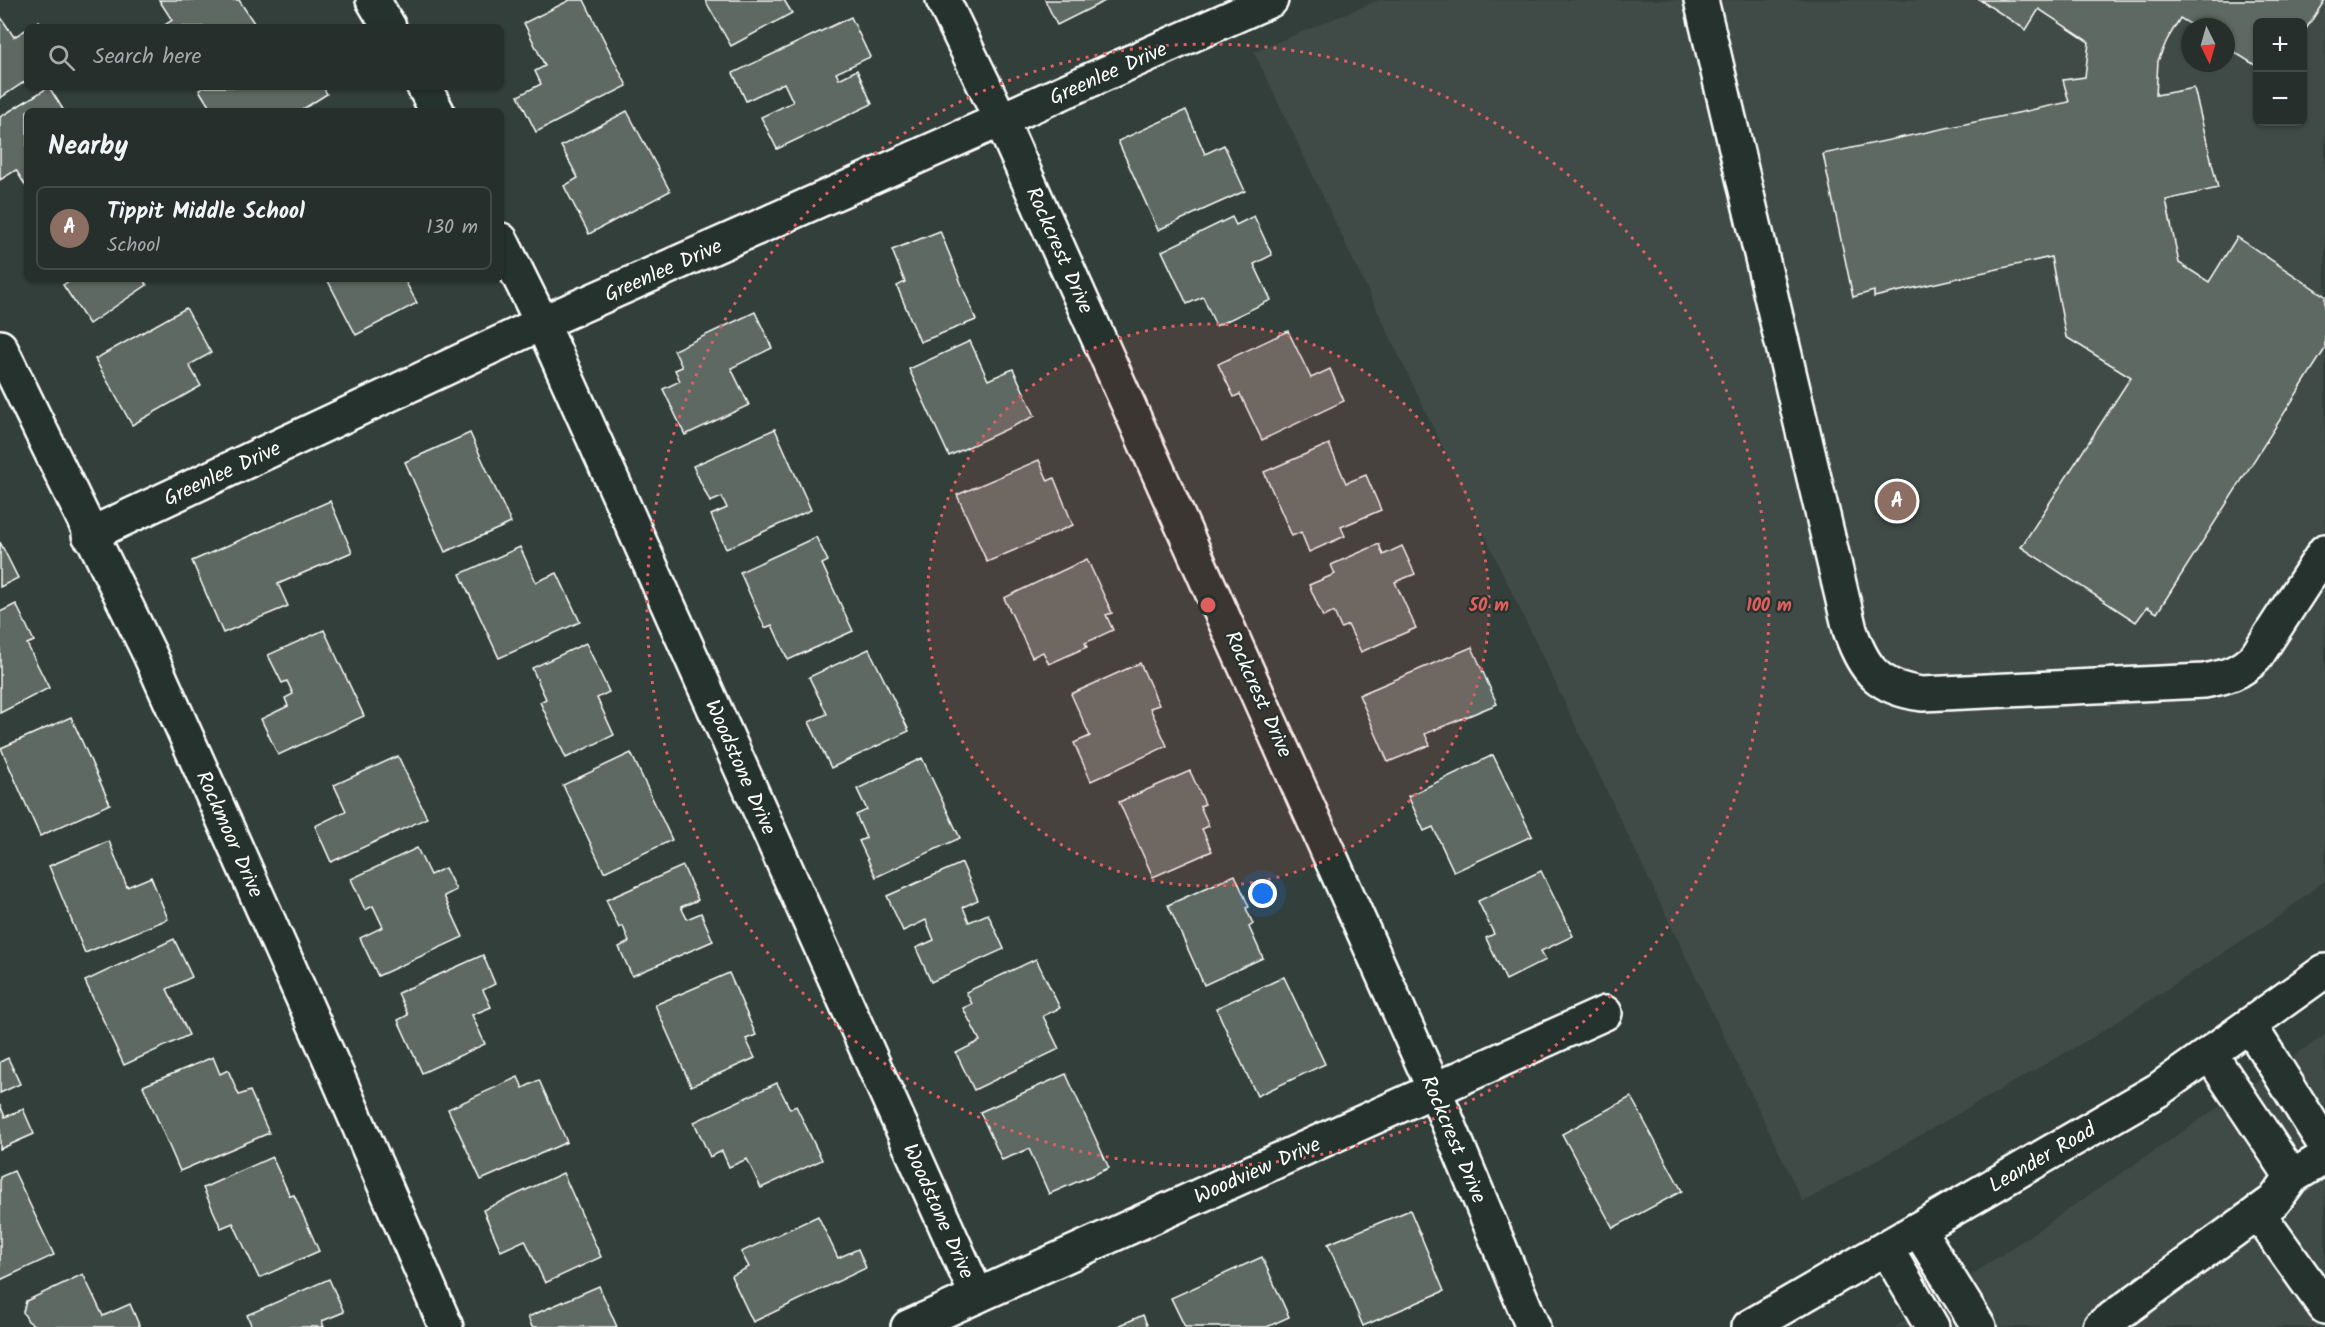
<!DOCTYPE html>
<html lang="en">
<head>
<meta charset="utf-8">
<style>
	:root { --surface:#262f2c; --page:#323b38; --text:#f1f3f6; --muted:#a4a9a9; --line:#424a48; --accent:#ffd166 }
	body { margin:0; font-family:Kalam,sans-serif; background:var(--page); color:var(--text) }
	.controls { position:absolute; right:18px; top:18px; display:grid; overflow:hidden; border-radius:9px; box-shadow:0 2px 4px #0004 }
	.controls button { width:54px; height:54px; display:grid; place-items:center; padding:0; border:0; border-bottom:2px solid var(--line); background:var(--surface); color:var(--text); font:30px sans-serif }
	.compass { position:absolute; left:2181px; top:18px; width:54px; height:54px; border-radius:50%; background:var(--surface); box-shadow:0 2px 4px #0004; rotate:175deg }
	.you { position:absolute; left:1263px; top:894px; width:21px; height:21px; margin:-15px; border:4px solid #fff; border-radius:50%; background:#1a73e8; box-shadow:0 0 0 9px #1a73e833 }
	.badge { display:grid; place-items:center; width:39px; height:39px; border-radius:50%; background:var(--accent); color:#fff; font-size:20px; font-weight:700 }
	.pin { position:absolute; translate:-50% -50%; border:3px solid #fff; box-shadow:0 2px 6px #0006 }
	.list { margin:0; padding:0; list-style:none }
	h2 { display:flex; justify-content:space-between; align-items:center; height:78px; margin:0; padding:0 24px; font-size:26px }
	h2 small { font-size:20px; font-weight:400; color:var(--muted) }
	.list li { display:grid; grid-template-columns:39px 1fr auto; gap:18px; align-items:center; box-sizing:border-box; height:84px; margin:0 12px 12px; padding:0 12px; border:2px solid var(--line); border-radius:9px }
	.list b { display:block; font-size:22px; white-space:nowrap }
	.list p { margin:0; font-size:20px; white-space:nowrap; color:var(--muted) }
	.list em { font-size:20px; font-style:normal; color:var(--muted) }
	.icon { flex:none; width:33px; height:33px; fill:none; stroke:currentColor; stroke-width:2; stroke-linecap:round; stroke-linejoin:round }
	.map { position:relative; flex:none; width:2325px; height:1327px; overflow:hidden }
	.search { position:absolute; background:var(--surface); box-shadow:0 2px 4px #0004; left:24px; top:24px; width:480px; height:66px; display:flex; align-items:center; gap:15px; box-sizing:border-box; padding:0 21px; border-radius:9px; color:var(--muted); font-size:22px }
	.panel { position:absolute; background:var(--surface); box-shadow:0 2px 4px #0004; left:24px; top:108px; width:480px; height:174px; border-radius:9px }
	.map>svg:first-child { display:block }
	.built { fill:#404c47; fill-rule:evenodd }
	.building { fill:#5f6964; stroke:#fff; stroke-width:1.5 }
	.lines { fill:none; stroke-linecap:round; stroke-linejoin:round }
	.minor-casing { stroke:#fff; stroke-width:38 }
	.major-casing { stroke:#fff; stroke-width:38 }
	.minor { stroke:#26332d; stroke-width:33 }
	.major { stroke:#26332d; stroke-width:33 }
	.ring { fill:none; stroke:#e05e5e; stroke-width:3; stroke-dasharray:3 6 }
	.labels { text-anchor:middle; stroke-width:4.5; stroke-linejoin:round; paint-order:stroke }
	.street-label { font-size:21px; fill:#fff; stroke:#26332d }
	.centre { fill:#e05e5e; stroke:#26332d; stroke-width:3 }
	.ring-label { font-size:18px; text-anchor:middle; font-weight:bold; fill:#e05e5e; stroke:#26332d; stroke-width:4.5; stroke-linejoin:round; paint-order:stroke }
</style>
</head>
<body>
<div class="map">
<svg width="2325" height="1327" viewBox="0 0 2325 1327">
	<rect width="100%" height="100%" fill="#333f3a"/>
	<filter id="ink" filterUnits="userSpaceOnUse"><feTurbulence type="fractalNoise" baseFrequency=".0167" numOctaves="2"/><feDisplacementMap in="SourceGraphic" scale="12" xChannelSelector="R" yChannelSelector="G"/><feConvolveMatrix kernelMatrix="1 2 1 2 8 2 1 2 1" color-interpolation-filters="sRGB"/></filter>
	<g filter="url(#ink)">
		<!-- built -->
		<g class="built">
			<path d="M1379,0H2325V880L2275,919L2093,1037L1803,1202L1254,52ZM2258,22H2302V122H2258ZM2190,27H2226V63H2190Z"/>
			<path d="M2325,1035V1327H1895Z"/>
		</g>
		<!-- building -->
		<g class="building">
			<path d="M159,0H239L254,23L248,27H162L172,20Z"/>
			<path d="M570,0H584L627,86L536,132L518,96L541,84L535,71L545,66L524,23Z"/>
			<path d="M705,0H784L792,13L731,46Z"/>
			<path d="M1045,0H1104L1105,1L1057,25Z"/>
			<path d="M1980,0H2325L2302,35V22H2258V67L2226,47V27H2195L2180,18L2167,40L2158,61L2156,95L2194,88L2218,188L2166,200L2179,263L2209,282L2237,237L2325,296V349L2157,613L2147,607L2136,622L2021,547L2131,377L2066,337L2051,257L1874,297V291L1853,297L1823,154L2069,102L2063,80L2085,77L2089,42L2039,9L2026,30Z"/>
			<path d="M0,16L14,37L27,29V80L0,98Z"/>
			<path d="M851,17L870,57L836,73L839,79L857,70L872,104L777,149L761,117L793,102L784,83L746,101L733,73Z"/>
			<path d="M39,21L43,27H30Z"/>
			<path d="M49,87L64,111H27V188L16,170L0,180V117Z"/>
			<path d="M205,87H323L327,94L300,111H212L199,90Z"/>
			<path d="M1186,110L1205,154L1224,145L1245,191L1158,230L1118,141Z"/>
			<path d="M627,111L670,191L589,234L564,186L578,178L561,146Z"/>
			<path d="M1254,216L1272,255L1254,264L1271,300L1216,326L1203,297L1187,304L1162,251L1232,217L1236,225Z"/>
			<path d="M940,231L976,320L920,342L897,286L905,282L892,250Z"/>
			<path d="M72,279H143L147,285L89,324L63,285Z"/>
			<path d="M327,279H404L417,303L356,335Z"/>
			<path d="M186,308L211,353L189,365L201,386L132,425L95,359Z"/>
			<path d="M755,312L772,348L731,368L749,405L685,435L663,389L680,381L675,370L682,367L674,350Z"/>
			<path d="M1288,331L1311,378L1330,369L1344,401L1262,440L1240,394L1234,397L1218,364Z"/>
			<path d="M970,341L988,380L1013,369L1035,416L949,456L909,369Z"/>
			<path d="M775,429L811,510L726,549L711,515L727,508L722,497L710,502L693,466Z"/>
			<path d="M470,433L511,523L445,552L405,462Z"/>
			<path d="M1329,444L1346,483L1366,475L1381,510L1341,527L1345,536L1309,552L1301,532L1292,536L1264,472Z"/>
			<path d="M1039,460L1048,481L1054,478L1073,525L987,562L957,495Z"/>
			<path d="M330,501L352,552L278,584L288,606L223,633L192,561Z"/>
			<path d="M816,537L828,561L822,564L853,631L788,660L772,625L765,628L740,572Z"/>
			<path d="M0,542L18,578L0,587Z"/>
			<path d="M1379,544L1383,555L1402,546L1415,574L1395,582L1416,628L1361,652L1348,625L1341,628L1334,612L1323,617L1309,585L1335,574L1331,565Z"/>
			<path d="M520,547L536,582L557,573L580,622L499,658L460,574Z"/>
			<path d="M1087,559L1112,613L1106,615L1113,630L1085,643L1087,647L1049,664L1043,652L1032,657L1004,598Z"/>
			<path d="M16,604L34,641L27,644L49,688L0,713V612Z"/>
			<path d="M324,630L364,716L278,755L261,719L288,706L285,698L293,694L287,681L282,683L268,655Z"/>
			<path d="M586,643L609,692L597,698L614,735L566,758L540,702L546,699L532,668Z"/>
			<path d="M1472,647L1497,704L1425,734L1430,745L1388,762L1359,695Z"/>
			<path d="M869,649L909,731L831,768L809,722L827,714L809,677Z"/>
			<path d="M1140,663L1159,705L1150,708L1167,746L1091,781L1074,743L1090,736L1071,694Z"/>
			<path d="M71,717L110,804L40,836L1,748Z"/>
			<path d="M631,753L672,840L604,872L563,785Z"/>
			<path d="M1493,755L1532,836L1454,872L1433,827L1424,831L1408,796Z"/>
			<path d="M398,756L427,818L331,862L315,826L346,811L334,785Z"/>
			<path d="M922,758L960,838L876,877L859,841L866,838L856,815L867,810L857,789Z"/>
			<path d="M1190,771L1205,804L1200,806L1209,826L1202,829L1212,851L1153,877L1119,802Z"/>
			<path d="M109,841L127,887L151,877L168,919L85,953L49,866Z"/>
			<path d="M417,848L430,875L445,868L456,890L444,896L463,937L378,976L360,938L383,927L373,906L365,910L351,879Z"/>
			<path d="M962,863L978,900L963,907L969,922L988,914L1004,949L931,982L916,948L934,940L926,920L903,931L887,896Z"/>
			<path d="M683,866L698,900L681,907L687,919L701,913L713,941L632,976L619,947L629,942L623,926L619,928L606,900Z"/>
			<path d="M1541,871L1573,936L1541,951L1546,960L1506,980L1486,938L1494,934L1478,901Z"/>
			<path d="M1235,875L1249,907L1246,908L1253,924L1249,927L1263,958L1204,985L1168,905Z"/>
			<path d="M174,939L192,977L167,989L189,1035L124,1065L85,981Z"/>
			<path d="M483,955L495,984L483,990L491,1007L472,1015L485,1044L422,1073L398,1020L408,1015L398,993Z"/>
			<path d="M1036,959L1060,1008L1043,1016L1059,1049L974,1090L956,1053L980,1041L963,1008L972,1004L966,992Z"/>
			<path d="M729,973L756,1035L746,1039L755,1058L691,1086L655,1005Z"/>
			<path d="M1284,977L1325,1064L1257,1096L1216,1008Z"/>
			<path d="M213,1057L220,1074L228,1070L239,1095L250,1091L269,1133L180,1171L143,1086Z"/>
			<path d="M8,1058L20,1084L0,1093V1062Z"/>
			<path d="M1066,1074L1109,1168L1049,1194L1029,1149L1002,1160L980,1112Z"/>
			<path d="M518,1077L523,1088L539,1080L567,1142L481,1180L448,1109Z"/>
			<path d="M777,1083L790,1109L796,1106L822,1160L761,1188L747,1159L729,1167L722,1151L710,1157L694,1122Z"/>
			<path d="M1631,1097L1682,1191L1613,1228L1562,1134Z"/>
			<path d="M0,1105L5,1117L23,1109L34,1134L0,1149Z"/>
			<path d="M272,1157L290,1196L294,1195L319,1251L259,1278L233,1223L221,1228L203,1188Z"/>
			<path d="M14,1171L54,1255L0,1280V1177Z"/>
			<path d="M563,1173L601,1257L545,1283L525,1240L501,1251L483,1210Z"/>
			<path d="M1410,1210L1444,1291L1363,1326L1328,1244Z"/>
			<path d="M818,1216L838,1258L858,1249L866,1268L753,1322L731,1276L749,1267L741,1252Z"/>
			<path d="M1262,1257L1289,1317L1267,1327H1185L1171,1298Z"/>
			<path d="M83,1274L103,1316L130,1304L140,1327H37L28,1321L23,1312L26,1301Z"/>
			<path d="M329,1279L344,1312L322,1321L324,1327H252L247,1315Z"/>
			<path d="M599,1286L617,1327H532L528,1317Z"/>
			<path d="M1143,1315L1148,1327H1116Z"/>
		</g>
		<g class="lines">
			<defs>
				<g id="minor">
					<path d="M373,0L389,27"/>
					<path d="M943,0L1001,120L1434,1089L1533,1327"/>
					<path d="M1701,0L1850,630C1864,671 1879,688 1922,694L2204,681C2226,677 2240,673 2256,657L2325,551"/>
					<path d="M424,87L437,111"/>
					<path d="M501,240L542,323L977,1296"/>
					<path d="M0,347L150,655L337,1075L446,1327"/>
					<path d="M89,535L542,323L1271,0"/>
					<path d="M2250,1026L2325,1145"/>
					<path d="M2210,1054L2292,1177"/>
					<path d="M2258,1213L2325,1307"/>
					<path d="M1918,1229L1979,1327"/>
					<path d="M1886,1248L1932,1327"/>
					<path d="M908,1327L1605,1013"/>
					<path d="M2100,1327L2274,1201L2292,1177L2325,1157"/>
				</g>
				<path id="major" d="M1749,1327L2158,1090L2325,971"/>
			</defs>
			<!-- minor casing -->
			<use href="#minor" class="minor-casing"/>
			<!-- major casing -->
			<use href="#major" class="major-casing"/>
			<!-- minor -->
			<use href="#minor" class="minor"/>
			<!-- major -->
			<use href="#major" class="major"/>
		</g>
	</g>
	<!-- distance rings -->
	<circle cx="1208" cy="605" r="281" fill="#e05e5e" fill-opacity=".12"/>
	<g class="ring">
		<circle cx="1208" cy="605" r="281"/>
		<circle cx="1208" cy="605" r="561"/>
	</g>
	<g class="labels">
		<!-- street labels -->
		<g class="street-label">
			<text transform="translate(1108 73) rotate(-24)" y="7">Greenlee Drive</text>
			<text transform="translate(1060 250) rotate(66)" y="7">Rockcrest Drive</text>
			<text transform="translate(663 270) rotate(-24)" y="7">Greenlee Drive</text>
			<text transform="translate(222 473) rotate(-25)" y="7">Greenlee Drive</text>
			<text transform="translate(1259 694) rotate(66)" y="7">Rockcrest Drive</text>
			<text transform="translate(741 767) rotate(66)" y="7">Woodstone Drive</text>
			<text transform="translate(230 834) rotate(66)" y="7">Rockmoor Drive</text>
			<text transform="translate(1454 1139) rotate(67)" y="7">Rockcrest Drive</text>
			<text transform="translate(2042 1157) rotate(-30)" y="7">Leander Road</text>
			<text transform="translate(1257 1170) rotate(-24)" y="7">Woodview Drive</text>
			<text transform="translate(939 1211) rotate(66)" y="7">Woodstone Drive</text>
		</g>
	</g>
	<circle cx="1208" cy="605" r="9" class="centre"/>
	<g class="ring-label">
		<text x="1489" y="611">50 m</text>
		<text x="1769" y="611">100 m</text>
	</g>
</svg>
<div class="controls">
<button>+</button>
<button>−</button>
</div>
<svg class="compass" viewBox="-18 -18 36 36"><path d="M0-13l5 13h-10z" fill="#e53935"/><path d="M0 13l5-13h-10z" fill="#a4a9a9"/></svg>
<div class="you"></div>
<div class="pin badge" style="left:1897px;top:501px;background:#8d6e63">A</div>
<div class="search"><svg class="icon" aria-label="search" viewBox="0 0 24 24"><circle cx="10" cy="10" r="6"/><path d="M15 15l6 6"/></svg>Search here</div>
<section class="panel">
<h2>Nearby<small></small></h2>
<ul class="list">
<li><span class="badge" style="background:#8d6e63">A</span><div><b>Tippit Middle School</b><p>School</p></div><em>130 m</em></li>
</ul>
</section>
</div>
</body>
</html>
